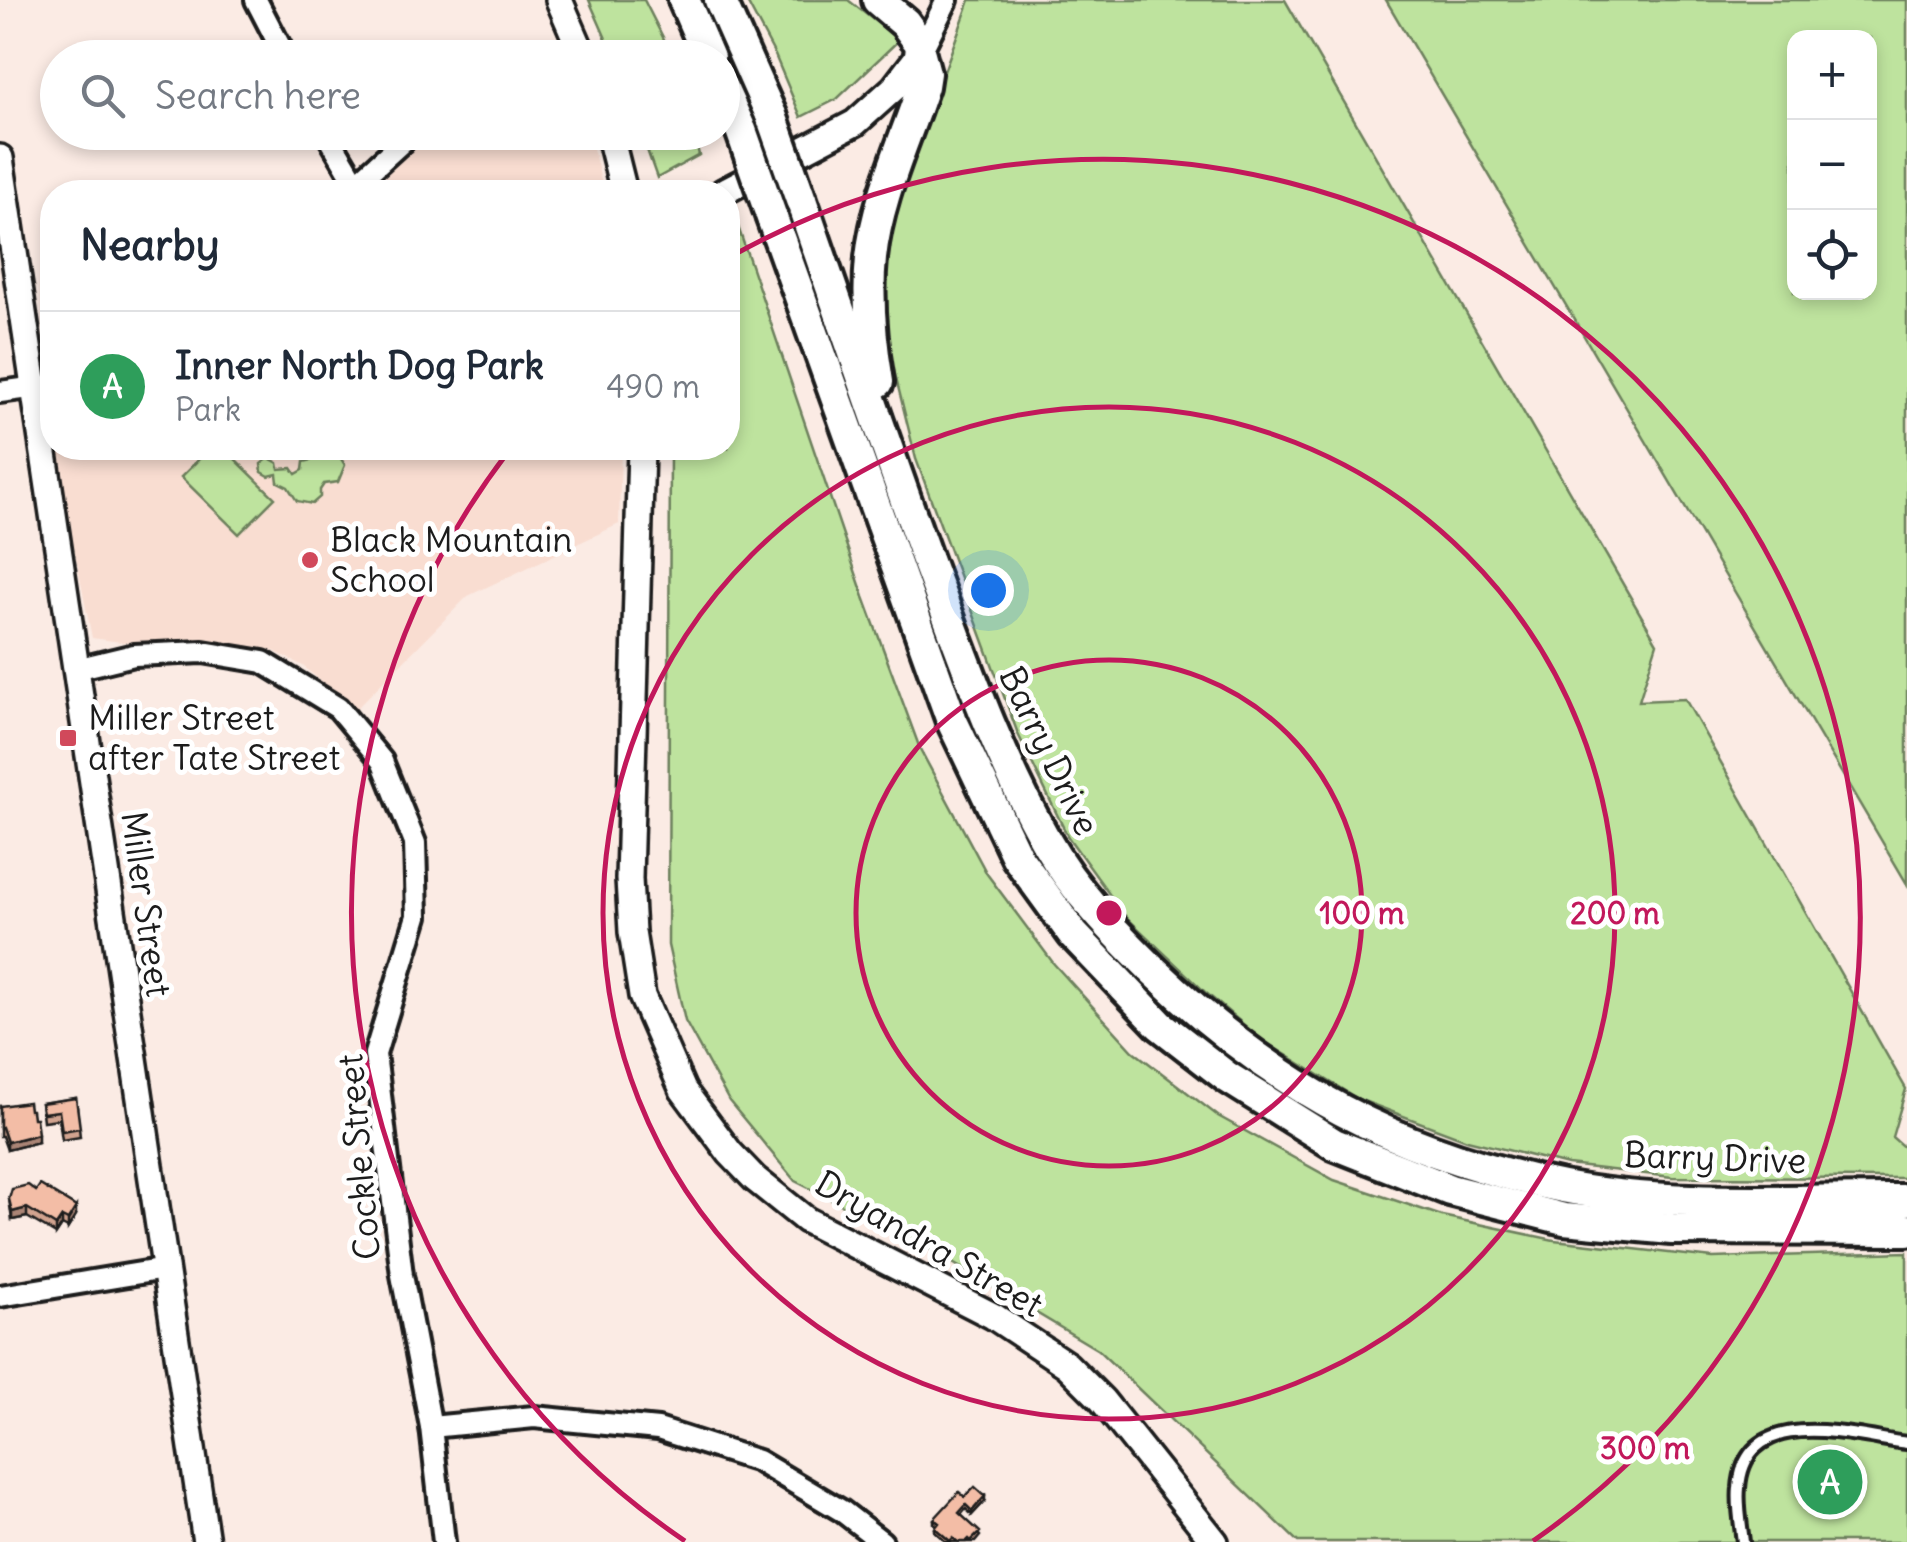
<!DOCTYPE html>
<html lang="en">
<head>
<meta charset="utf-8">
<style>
	:root { --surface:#fff; --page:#f2f2f3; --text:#1f2937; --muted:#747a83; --line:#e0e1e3; --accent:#2563eb }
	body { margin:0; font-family:Delius,sans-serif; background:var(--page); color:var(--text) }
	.controls { position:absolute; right:30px; top:30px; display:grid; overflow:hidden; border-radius:20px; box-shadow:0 5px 15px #0003 }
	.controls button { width:90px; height:90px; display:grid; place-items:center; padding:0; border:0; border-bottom:2px solid var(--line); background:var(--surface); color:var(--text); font:50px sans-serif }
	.you { position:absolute; left:988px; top:590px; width:35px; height:35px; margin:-25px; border:8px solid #fff; border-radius:50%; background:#1a73e8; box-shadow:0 0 0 15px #1a73e833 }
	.badge { display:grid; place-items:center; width:65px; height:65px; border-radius:50%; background:var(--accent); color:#fff; font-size:32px; font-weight:700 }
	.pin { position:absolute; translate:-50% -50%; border:5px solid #fff; box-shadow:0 2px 10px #0006 }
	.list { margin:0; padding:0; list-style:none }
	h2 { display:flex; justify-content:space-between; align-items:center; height:130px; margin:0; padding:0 40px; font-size:42px }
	h2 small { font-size:32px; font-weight:400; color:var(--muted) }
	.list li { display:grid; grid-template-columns:65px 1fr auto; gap:30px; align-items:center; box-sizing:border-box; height:150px; padding:0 40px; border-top:2px solid var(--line) }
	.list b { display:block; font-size:38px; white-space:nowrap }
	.list p { margin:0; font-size:32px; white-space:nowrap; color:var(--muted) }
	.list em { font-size:32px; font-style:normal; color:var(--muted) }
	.icon { flex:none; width:55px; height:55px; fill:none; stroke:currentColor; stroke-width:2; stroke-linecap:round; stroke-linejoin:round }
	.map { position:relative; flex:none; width:1907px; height:1542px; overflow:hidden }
	.search { position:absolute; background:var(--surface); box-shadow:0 5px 15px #0003; left:40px; top:40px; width:700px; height:110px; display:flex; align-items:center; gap:25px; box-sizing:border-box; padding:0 35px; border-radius:55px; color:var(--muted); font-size:38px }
	.panel { position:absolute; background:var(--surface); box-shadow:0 5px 15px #0003; left:40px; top:180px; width:700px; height:280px; border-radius:40px }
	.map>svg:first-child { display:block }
	.built { fill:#f9ddd1 }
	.green { fill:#bee39e; stroke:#6d805d; stroke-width:2.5; fill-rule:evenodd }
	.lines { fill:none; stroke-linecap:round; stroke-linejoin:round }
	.service-casing { stroke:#1c1c1c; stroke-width:18 }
	.minor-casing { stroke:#1c1c1c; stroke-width:28 }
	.tertiary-casing { stroke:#1c1c1c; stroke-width:32 }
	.primary-casing { stroke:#1c1c1c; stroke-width:38 }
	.service { stroke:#fff; stroke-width:10 }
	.minor { stroke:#fff; stroke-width:20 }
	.tertiary { stroke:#fff; stroke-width:25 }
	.primary { stroke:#fff; stroke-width:30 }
	.primary-bridge-casing { stroke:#1c1c1c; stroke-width:38; stroke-linecap:butt }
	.primary-bridge { stroke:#fff; stroke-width:30 }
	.wall { fill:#d1a38f; stroke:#1c1c1c; stroke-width:2.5 }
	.shaded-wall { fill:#aa8474; stroke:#1c1c1c; stroke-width:2.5 }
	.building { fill:#f3bda6; stroke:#1c1c1c; stroke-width:2.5 }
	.ring { fill:none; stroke:#c2185b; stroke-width:5 }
	.poi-dot { fill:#d1495b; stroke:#fff; stroke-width:4 }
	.labels { text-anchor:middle; stroke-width:10; stroke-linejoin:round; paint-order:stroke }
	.poi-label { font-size:35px; fill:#1c1c1c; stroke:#fff; text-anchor:start }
	.street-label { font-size:35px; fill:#1c1c1c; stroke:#fff }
	.centre { fill:#c2185b; stroke:#fff; stroke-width:5 }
	.ring-label { font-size:30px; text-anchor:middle; font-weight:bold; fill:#c2185b; stroke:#fff; stroke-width:10; stroke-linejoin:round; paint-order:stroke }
</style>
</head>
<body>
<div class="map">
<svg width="1907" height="1542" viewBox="0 0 1907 1542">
	<rect width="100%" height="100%" fill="#fbebe4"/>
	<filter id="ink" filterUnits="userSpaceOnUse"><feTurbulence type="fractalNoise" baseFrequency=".01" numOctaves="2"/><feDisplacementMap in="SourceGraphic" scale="20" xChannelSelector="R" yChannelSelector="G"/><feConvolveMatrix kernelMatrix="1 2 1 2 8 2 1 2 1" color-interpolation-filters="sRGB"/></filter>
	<g filter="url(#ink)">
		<!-- built -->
		<g class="built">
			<path d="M424,132L589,133L604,192H358L396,154Z"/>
			<path d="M54,448H621L619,524L468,596L355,710L303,666L274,651L209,642H121L92,638Z"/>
		</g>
		<!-- green -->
		<g class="green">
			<path d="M589,0H644L673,57H614Z"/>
			<path d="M746,0H848L899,40L837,99L801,117L775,55Z"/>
			<path d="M970,0H1285L1657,643L1639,701L1685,699L1906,1089L1892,1137L1907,1150V1178L1672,1177L1568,1165L1467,1140L1358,1099L1262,1040L1205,992L1125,916L1068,837L1018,734L916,459L882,322L891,217Z"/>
			<path d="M1386,0H1907V884ZM1794,38H1870V292H1794Z"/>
			<path d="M641,133H694L699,155L657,178Z"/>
			<path d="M734,215L864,597L920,749L987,874L1054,964L1133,1051L1218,1116L1334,1180L1442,1216L1554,1240L1713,1258L1907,1252V1542H1298L1098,1350L931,1250L795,1181L729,1101L685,1021L668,945L670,448H728V218Z"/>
			<path d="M210,448H224L275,498L239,534L181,477Z"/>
			<path d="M319,449H335L345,465L338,482L324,484L320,490V497L312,504L297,501L288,487L278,482L277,474L269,476L262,472L261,464L269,458L278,463L279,469L292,468L296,474L303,470L304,462L312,460Z"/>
		</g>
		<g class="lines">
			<defs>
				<path id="service" d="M1743,1542C1741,1525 1737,1505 1739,1488C1745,1403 1852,1436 1907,1443"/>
				<g id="minor">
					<path d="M256,0L286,58"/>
					<path d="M920,54L947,0"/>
					<path d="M326,132L356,183"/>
					<path d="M347,192L413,132"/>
					<path d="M0,392L52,385"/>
					<path d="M76,669L134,655L203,652L263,662L338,708L382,761L415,843L417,916L375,1054L402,1275L431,1427L444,1542"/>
					<path d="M0,1296L165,1269"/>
					<path d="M431,1427L534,1417L658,1429L758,1461L842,1511L882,1542"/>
				</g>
				<g id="tertiary">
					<path d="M559,0L584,58"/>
					<path d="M609,132L624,192"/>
					<path d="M0,158L206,1542"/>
					<path d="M723,192L855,123L894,88L920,54L916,40"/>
					<path d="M641,448L629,879L632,932L642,996L683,1090L730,1153L755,1179L806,1220L993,1316L1067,1365L1102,1400L1215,1542"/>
				</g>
				<g id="primary">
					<path d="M684,0L709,58"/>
					<path d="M720,0L771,115"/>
					<path d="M878,0L905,23L915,37"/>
					<path d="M722,88L741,130"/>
					<path d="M801,200C843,322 885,444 929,565C964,659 997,755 1047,843C1074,891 1115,933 1154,971C1277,1089 1397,1153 1563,1187C1670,1208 1798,1199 1907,1200"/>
					<path d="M772,218L952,721L1017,857L1073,934L1160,1025L1227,1077L1334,1144L1450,1190L1564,1219L1672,1229L1907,1230"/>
					<path d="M878,382C871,341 867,299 871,258C877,199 905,141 923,86L925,73L920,54"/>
				</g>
			</defs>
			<!-- service casing -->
			<use href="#service" class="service-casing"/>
			<!-- minor casing -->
			<use href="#minor" class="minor-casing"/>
			<!-- tertiary casing -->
			<use href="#tertiary" class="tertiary-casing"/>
			<!-- primary casing -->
			<use href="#primary" class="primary-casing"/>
			<!-- service -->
			<use href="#service" class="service"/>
			<!-- minor -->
			<use href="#minor" class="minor"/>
			<!-- tertiary -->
			<use href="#tertiary" class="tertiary"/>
			<!-- primary -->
			<use href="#primary" class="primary"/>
			<defs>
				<g id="primary-bridge">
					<path d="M771,115L801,200"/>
					<path d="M741,130L772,218"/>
				</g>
			</defs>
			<!-- primary-bridge casing -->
			<use href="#primary-bridge" class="primary-bridge-casing"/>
			<!-- primary-bridge -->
			<use href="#primary-bridge" class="primary-bridge"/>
		</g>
		<!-- wall -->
		<g class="wall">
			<path d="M76,1098L80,1137L62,1140L59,1119L43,1121L41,1103Z"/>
			<path d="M0,1106L29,1110L38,1142L7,1150L2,1136H0Z"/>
			<path d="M9,1199L76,1215L68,1228L62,1225L56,1234L27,1217L12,1220Z"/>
			<path d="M965,1497L985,1501L972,1515L966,1509L961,1515L980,1536L975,1542H946L935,1532V1528L937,1525L934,1523V1519Z"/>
		</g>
		<!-- shaded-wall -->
		<g class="shaded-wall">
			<path d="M38,1134V1142L7,1150V1142Z"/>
			<path d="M76,1207V1215L68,1228V1220Z"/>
			<path d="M27,1208V1217L12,1220V1212Z"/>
			<path d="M62,1217V1225L56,1234V1226Z"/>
			<path d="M985,1496V1501L972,1515V1511Z"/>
		</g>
		<!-- building -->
		<g class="building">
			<path d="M76,1098L80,1128L62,1131L59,1111L43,1113L41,1103Z"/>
			<path d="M28,1102L29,1110H32L33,1118H36L38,1134L7,1142L2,1127L0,1128V1106Z"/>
			<path d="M28,1185L36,1191L40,1185L76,1207L68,1220L62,1217L56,1226L27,1208L12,1212L9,1199L12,1189Z"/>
			<path d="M975,1487L985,1496L972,1511L966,1505L959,1513L980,1532L971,1541L969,1539L966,1542H958L953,1538L950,1541L935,1528L939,1523L934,1519L959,1492L965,1497Z"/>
		</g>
	</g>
	<!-- distance rings -->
	<g class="ring">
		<circle cx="1109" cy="913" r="253"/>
		<circle cx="1109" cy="913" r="506"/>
		<path d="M685 1541A758 758 0 0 1 508 452M730 257A758 758 0 0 1 1533 1541"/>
	</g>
	<!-- markers -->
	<g class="poi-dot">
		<circle cx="310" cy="560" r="10"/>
		<rect x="58" y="728" width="20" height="20" rx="5"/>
	</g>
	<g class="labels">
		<!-- poi labels -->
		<g class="poi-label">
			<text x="330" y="552">Black Mountain<tspan x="330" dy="40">School</tspan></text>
			<text x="88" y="730">Miller Street<tspan x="88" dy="40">after Tate Street</tspan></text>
		</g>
		<!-- street labels -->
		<g class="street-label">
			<text transform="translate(1049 751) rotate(64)" y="12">Barry Drive</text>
			<text transform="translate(146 904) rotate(82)" y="12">Miller Street</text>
			<text transform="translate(359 1157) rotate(-95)" y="12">Cockle Street</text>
			<text transform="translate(1715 1158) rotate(2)" y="12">Barry Drive</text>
			<text transform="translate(929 1244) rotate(30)" y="12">Dryandra Street</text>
		</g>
	</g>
	<circle cx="1109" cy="913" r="15" class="centre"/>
	<g class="ring-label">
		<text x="1362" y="924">100 m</text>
		<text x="1615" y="924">200 m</text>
		<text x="1645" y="1459">300 m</text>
	</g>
</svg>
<div class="controls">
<button>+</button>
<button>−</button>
<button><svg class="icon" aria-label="locate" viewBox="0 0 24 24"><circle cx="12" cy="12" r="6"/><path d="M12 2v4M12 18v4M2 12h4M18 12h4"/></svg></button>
</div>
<div class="you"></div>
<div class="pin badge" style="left:1830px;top:1482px;background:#2e9e5b">A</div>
<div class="search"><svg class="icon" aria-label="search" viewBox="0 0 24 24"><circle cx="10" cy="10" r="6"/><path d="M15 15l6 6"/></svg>Search here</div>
<section class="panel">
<h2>Nearby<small></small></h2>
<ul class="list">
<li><span class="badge" style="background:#2e9e5b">A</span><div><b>Inner North Dog Park</b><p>Park</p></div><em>490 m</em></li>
</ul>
</section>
</div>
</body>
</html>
